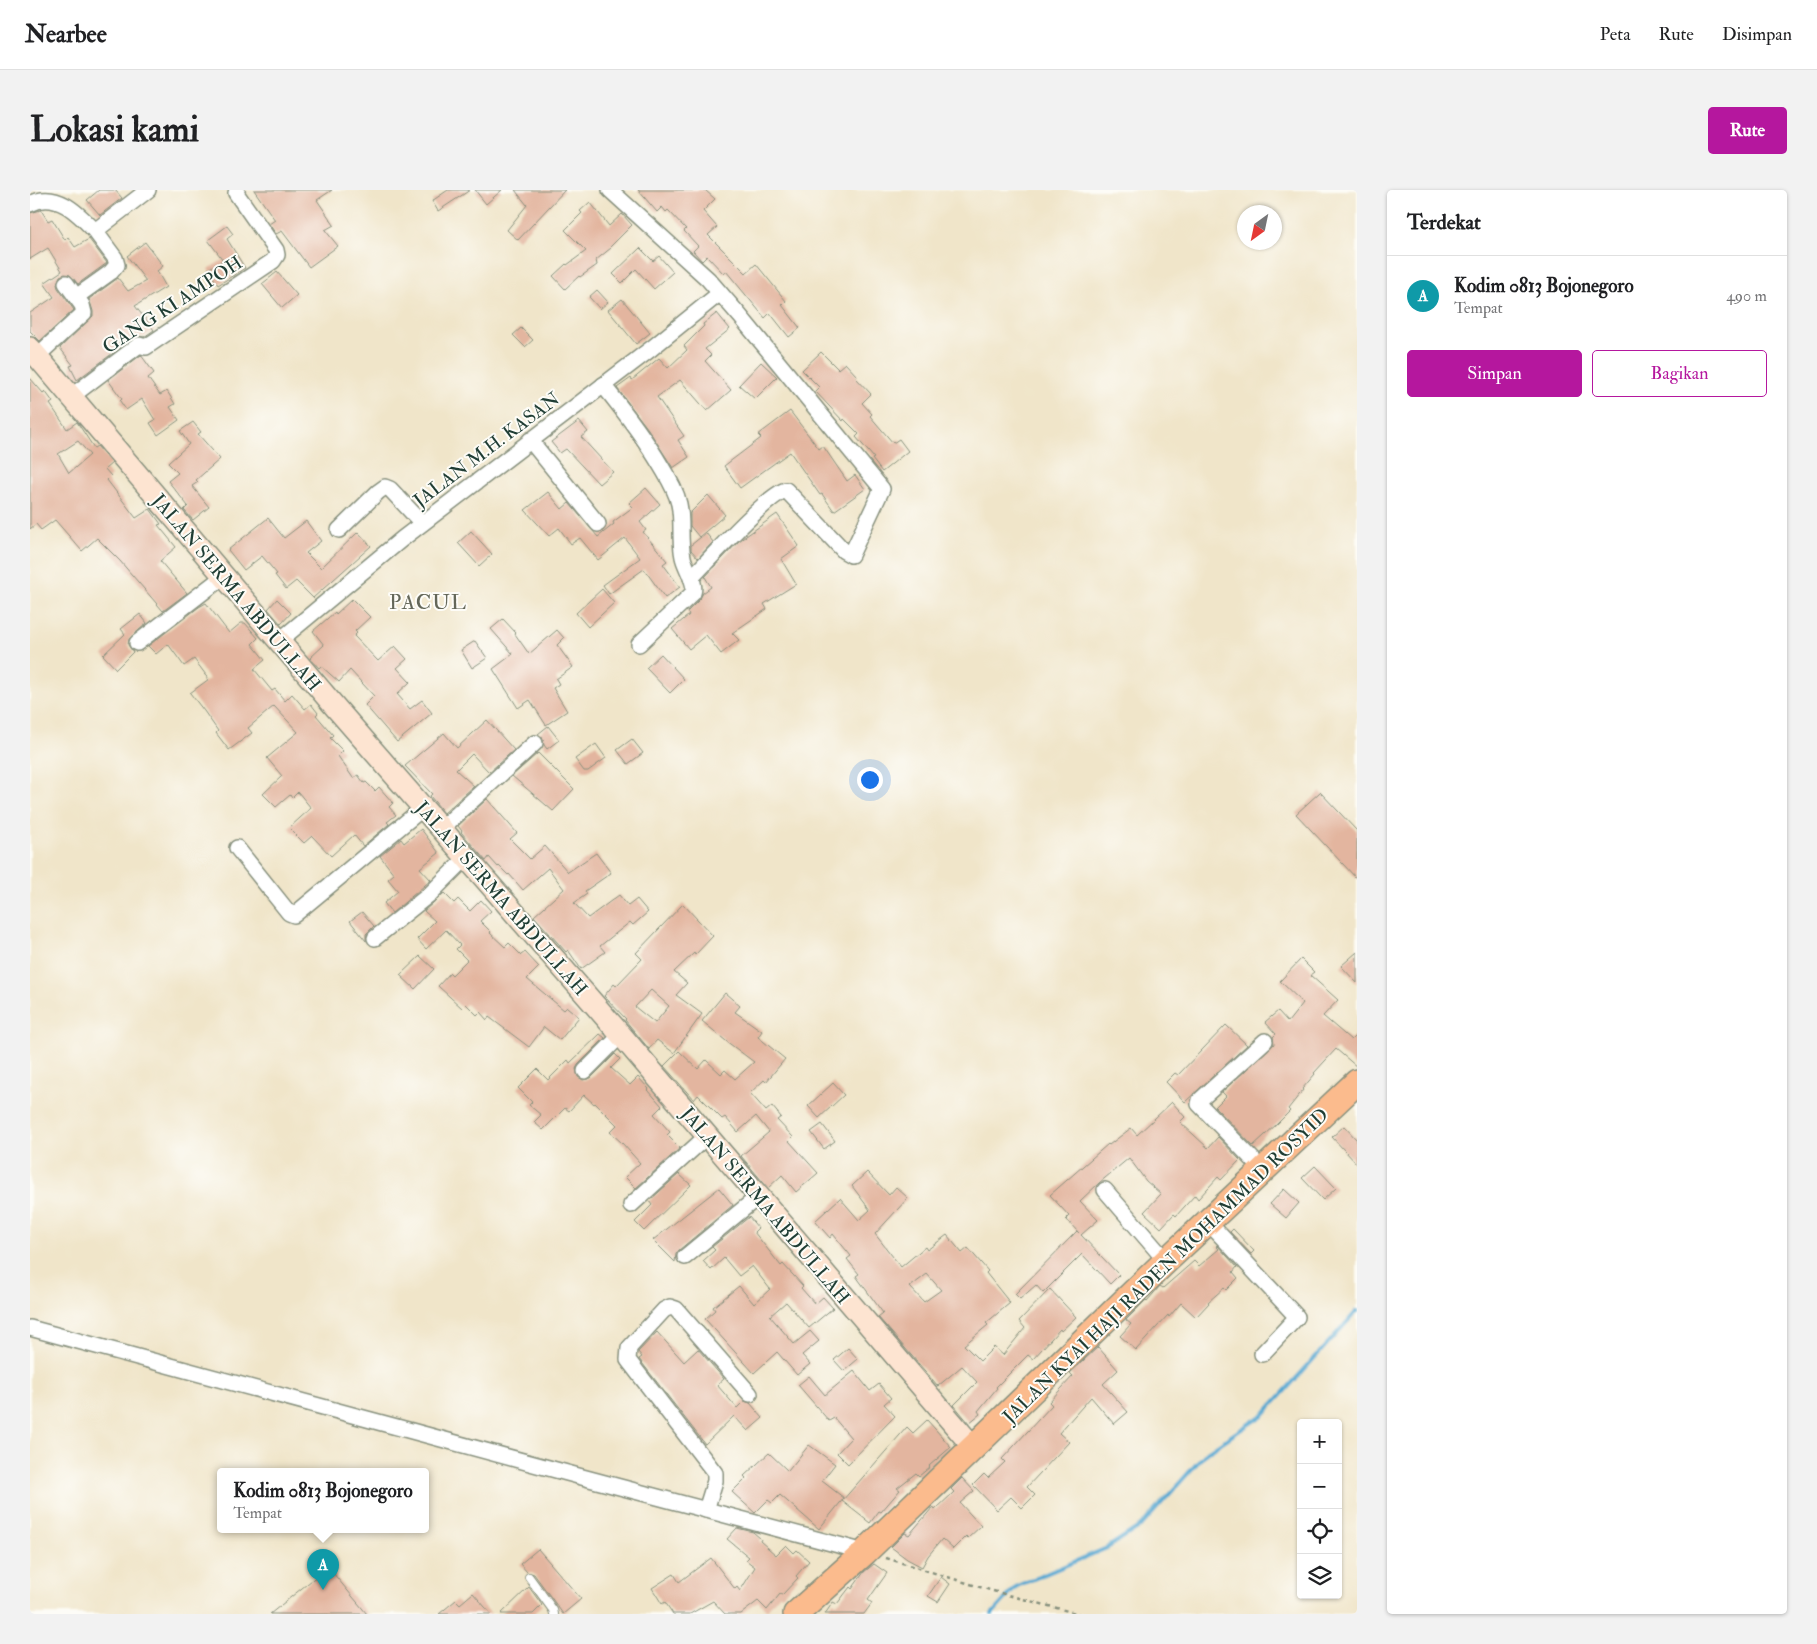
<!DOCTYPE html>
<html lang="id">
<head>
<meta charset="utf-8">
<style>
	:root { --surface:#fff; --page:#f2f2f2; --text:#202124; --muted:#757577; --line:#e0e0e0; --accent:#b5179e }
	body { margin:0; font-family:"IM FELL Double Pica",serif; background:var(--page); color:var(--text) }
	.controls { position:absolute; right:15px; bottom:15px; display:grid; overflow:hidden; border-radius:5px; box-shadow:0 1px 4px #0004 }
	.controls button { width:45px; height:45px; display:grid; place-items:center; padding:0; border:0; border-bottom:1px solid var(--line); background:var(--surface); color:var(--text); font:25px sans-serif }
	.compass { position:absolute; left:1207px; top:15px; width:45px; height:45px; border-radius:50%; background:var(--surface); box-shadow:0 1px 4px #0004; rotate:213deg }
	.you { position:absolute; left:839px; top:589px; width:18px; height:18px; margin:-12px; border:4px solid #fff; border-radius:50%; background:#1a73e8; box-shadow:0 0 0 8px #1a73e833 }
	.badge { display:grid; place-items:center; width:32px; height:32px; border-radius:50%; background:var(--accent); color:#fff; font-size:16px; font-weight:700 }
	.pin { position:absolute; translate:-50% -41px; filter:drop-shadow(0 1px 2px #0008) }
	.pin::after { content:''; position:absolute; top:26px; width:18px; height:15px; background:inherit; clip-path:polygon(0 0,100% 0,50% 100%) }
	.popup { position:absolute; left:187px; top:1278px; width:212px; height:65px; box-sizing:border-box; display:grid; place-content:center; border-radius:5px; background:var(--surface); filter:drop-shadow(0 1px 4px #0005); font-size:16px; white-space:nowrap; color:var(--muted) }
	.popup b { font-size:19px; color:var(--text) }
	.popup::after { content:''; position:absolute; left:50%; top:100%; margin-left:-10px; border:10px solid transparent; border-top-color:var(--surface) }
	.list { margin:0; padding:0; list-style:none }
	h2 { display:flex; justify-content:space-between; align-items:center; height:65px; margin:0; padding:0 20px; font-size:21px }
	h2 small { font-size:16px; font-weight:400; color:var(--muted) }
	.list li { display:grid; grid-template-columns:32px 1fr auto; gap:15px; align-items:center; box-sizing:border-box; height:80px; padding:0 20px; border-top:1px solid var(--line) }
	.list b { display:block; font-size:19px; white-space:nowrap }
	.list p { margin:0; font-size:16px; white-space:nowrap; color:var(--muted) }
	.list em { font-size:16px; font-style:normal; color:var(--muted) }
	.actions { display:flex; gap:10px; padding:15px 20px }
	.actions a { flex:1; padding:11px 0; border:1px solid var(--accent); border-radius:5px; text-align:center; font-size:18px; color:var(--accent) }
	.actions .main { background:var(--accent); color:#fff }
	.icon { flex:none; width:28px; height:28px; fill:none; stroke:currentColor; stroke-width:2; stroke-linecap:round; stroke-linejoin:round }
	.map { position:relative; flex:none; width:1327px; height:1424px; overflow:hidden; border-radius:5px }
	header { display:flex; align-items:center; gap:30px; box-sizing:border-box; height:70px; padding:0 25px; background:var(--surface); border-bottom:1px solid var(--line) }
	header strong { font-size:24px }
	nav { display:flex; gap:28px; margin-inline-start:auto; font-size:18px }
	.intro { display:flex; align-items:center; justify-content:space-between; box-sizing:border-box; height:120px; padding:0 30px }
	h1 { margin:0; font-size:35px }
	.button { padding:12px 22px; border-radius:5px; background:var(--accent); color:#fff; font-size:18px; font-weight:700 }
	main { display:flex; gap:30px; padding:0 30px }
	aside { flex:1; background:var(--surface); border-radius:5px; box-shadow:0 1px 4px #0004 }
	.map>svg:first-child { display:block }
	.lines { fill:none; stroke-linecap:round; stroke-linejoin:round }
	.stream { stroke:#57a8d2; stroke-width:4 }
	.building { fill:#e3b59f; fill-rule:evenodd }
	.lane-casing { stroke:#88917e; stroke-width:10 }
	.street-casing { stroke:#88917e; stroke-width:18 }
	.secondary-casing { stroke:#88917e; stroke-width:24 }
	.primary-casing { stroke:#88917e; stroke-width:28 }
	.path { stroke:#88917e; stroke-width:2.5; stroke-dasharray:4 4; stroke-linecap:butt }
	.lane { stroke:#fff; stroke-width:8 }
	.street { stroke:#fff; stroke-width:15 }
	.secondary { stroke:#fde4d1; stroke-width:21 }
	.primary { stroke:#fbbb8d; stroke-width:25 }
	.labels { text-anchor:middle; stroke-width:4; stroke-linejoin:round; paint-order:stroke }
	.street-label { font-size:19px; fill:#1f3d34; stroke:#fdfcf7 }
	.quarter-label { font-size:21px; letter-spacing:1px; fill:#646759; stroke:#fdfcf7 }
</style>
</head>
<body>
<header>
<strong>Nearbee</strong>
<nav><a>Peta</a><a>Rute</a><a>Disimpan</a></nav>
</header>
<div class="intro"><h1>Lokasi kami</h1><a class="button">Rute</a></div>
<main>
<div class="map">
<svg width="1327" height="1424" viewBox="0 0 1327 1424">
	<rect width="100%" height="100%" fill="#fdfcf7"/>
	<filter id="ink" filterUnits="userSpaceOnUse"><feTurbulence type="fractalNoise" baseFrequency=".02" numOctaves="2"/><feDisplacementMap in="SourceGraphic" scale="10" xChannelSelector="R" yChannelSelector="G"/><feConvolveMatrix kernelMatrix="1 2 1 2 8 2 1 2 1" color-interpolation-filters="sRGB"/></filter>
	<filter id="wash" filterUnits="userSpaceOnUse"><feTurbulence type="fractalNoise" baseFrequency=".0096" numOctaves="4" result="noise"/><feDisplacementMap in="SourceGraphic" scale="20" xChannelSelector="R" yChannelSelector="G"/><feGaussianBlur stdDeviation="1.12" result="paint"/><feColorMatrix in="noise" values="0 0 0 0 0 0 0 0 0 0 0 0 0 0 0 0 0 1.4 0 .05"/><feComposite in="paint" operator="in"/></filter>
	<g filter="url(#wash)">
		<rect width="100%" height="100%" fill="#f0e5c9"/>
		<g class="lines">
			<!-- stream -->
			<path class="stream" d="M962,1424L987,1396L1077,1358L1112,1335L1177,1262L1234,1224L1327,1121"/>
		</g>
		<g id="blocks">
			<!-- building -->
			<g class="building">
				<path d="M69,0H85L92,8L70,25L57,10Z"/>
				<path d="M224,0H302L287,10L304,35L295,40L308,56L279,77L252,41L246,44L239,34L245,30Z"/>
				<path d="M418,0H440L408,21L402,11Z"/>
				<path d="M445,0H472L456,14Z"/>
				<path d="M485,0H535L488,50L477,40L497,15Z"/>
				<path d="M608,0H675L685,9L673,21L687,37L678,45L716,83L726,74L756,111L752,115L770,138L759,147L740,123L735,128L696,81L694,84L677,66L672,71L663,61L668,56L654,41L656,39L638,20L636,22L632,17L627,22Z"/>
				<path d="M560,12L579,36L592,24L602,35L580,57L581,58L566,70L567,75L550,87L549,86L535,99L523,86L536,74L537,75L556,61L535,40L552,23L550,21Z"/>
				<path d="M11,20L18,31L22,29L35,50L38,47L45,57L59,49L77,73L48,94L40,85L35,84L30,86L27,94L28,98L44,120L10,151L0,141V123L24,107L14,93L32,81L18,58L0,69V23Z"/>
				<path d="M197,36L203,44L197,49L215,78L188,95L178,79L193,70L178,50Z"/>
				<path d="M115,52L133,76L127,81L136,97L105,116L124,140L114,147L108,146L103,148L47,190L40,176L43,175L30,158L63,126V121L59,109L88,88L98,101L116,91L97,66Z"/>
				<path d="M610,58L623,71L629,66L643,82L624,99L606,79L592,93L583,84Z"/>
				<path d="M247,82L267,105L252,118L232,94Z"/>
				<path d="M567,100L578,112L570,119L559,107Z"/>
				<path d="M592,109L620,143L606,154L578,120Z"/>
				<path d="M687,123L700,139L675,159L681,165L675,171L701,200L677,221L650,190L627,207L654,246L648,250L659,267L643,278L618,239L587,198L601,188L602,190L629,168L638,178L657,160L654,156L674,136L673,134Z"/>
				<path d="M491,138L503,150L495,157L483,145Z"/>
				<path d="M791,162L808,179L815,173L827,186L826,188L841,204L832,213L842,224L840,226L863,253L869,249L878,261L852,282L842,269L844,268L826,247L829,244L814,229L813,231L785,201L789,197L772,180Z"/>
				<path d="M111,165L124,183L118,188L130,205L137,201L145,214L140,217L149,230L128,245L120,233L125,230L112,209L96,220L90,211L92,209L78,190Z"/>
				<path d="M731,172L747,187L725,209L709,195Z"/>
				<path d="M0,188L13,203L15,201L23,212L20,214L37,239L47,232L64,258L67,256L82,273L75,279L81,286L77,290L106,328L120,319L131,334L128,335L146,357L130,371L157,403L133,421L90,371L67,348L52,361L25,330L11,340L6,334L0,339ZM48,251L60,265L39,283L28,264Z"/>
				<path d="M760,221L789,259L793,256L817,291L825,285L835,299L804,321L792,304L790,305L760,262L710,298L694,276L731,248L728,245Z"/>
				<path d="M549,231L558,242L551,247L583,282L569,294L536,259L530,263L521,252Z"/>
				<path d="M163,232L171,242L168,244L190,269L166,290L168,292L162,296L179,317L163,330L154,320L158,316L138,291L148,283L138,273L159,254L150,241Z"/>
				<path d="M616,298L630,314L610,332L616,340L613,342L637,371L633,374L650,397L635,408L614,379L579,404L573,395L610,368L595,348L568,370L550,348L541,354L529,338L519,346L495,320L518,302L532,319L539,313L568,347L584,334L583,332L603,317L599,313Z"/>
				<path d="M678,305L695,325L669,347L660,336V323Z"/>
				<path d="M747,324L769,356L751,369L766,394L734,414L737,419L702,443L709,450L691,464L676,445L659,459L642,439L659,425L657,422L669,410L673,403L681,397L675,387L709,351Z"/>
				<path d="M238,328L254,348L276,331L291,351L276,363L291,378L328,342L341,356L283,408L266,391L256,399L245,385L247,384L232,366L214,380L198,360Z"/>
				<path d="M441,341L462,364L449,376L428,353Z"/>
				<path d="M676,343L683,352L668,368L661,360V355Z"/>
				<path d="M572,399L584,413L558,437L546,423Z"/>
				<path d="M247,409L261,423L251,434L238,419Z"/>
				<path d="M322,409L340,427L325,441L327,443L324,446L348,471L365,456L377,469L367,478L380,492L367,504L380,519L392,510L402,523L367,552L335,515L344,506L320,480L309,492L291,476L289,478L280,468L294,455L283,441L305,422L306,424Z"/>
				<path d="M176,413L199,443L211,433H215L228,448L222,454L235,470L224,479L242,501L245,499L255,511L262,504L275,519L281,514L288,523L286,525L303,545L300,548L313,561L308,566L323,588L328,585L334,593L336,592L345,601L349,597L363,613L359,617L366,625L357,632L359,634L333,656L324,645L301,666L282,646L274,653L259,638L281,618L268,602L262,608L260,605L246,617L233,604L252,586L237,568L268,542L244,516L218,538L222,543L199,560L186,543L188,541L174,521L160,503L179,489L164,469L154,476L138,454L126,464L118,456L169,417Z"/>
				<path d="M110,424L117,433L99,449L98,455L103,462L86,479L73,465L95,444L91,439Z"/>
				<path d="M473,429L486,443L485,444L499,464L527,440L534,448L527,455L543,477L526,489L529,494L523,498L537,521L516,535L500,510L488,518L463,479L483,464L461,439Z"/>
				<path d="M445,451L457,468L442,478L431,460Z"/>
				<path d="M631,464L654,489L640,503L616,478Z"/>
				<path d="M457,530L484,560L459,582L442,564L426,580L444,596L414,623L400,606L402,604L375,576L414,543L427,558Z"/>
				<path d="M518,536L529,550L517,559L514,555L512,547L508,544Z"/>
				<path d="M602,549L613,563L598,574L587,560Z"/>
				<path d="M566,554L576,568L558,581H554L545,569Z"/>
				<path d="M508,563L544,599L523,621L482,586Z"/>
				<path d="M1290,602L1327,641V689L1266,624Z"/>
				<path d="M457,609L487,643L480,649L500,669L515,656L538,682L566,663L581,683L555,701L557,704L544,713L558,728L589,705L598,716L607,709L618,722L603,735L600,732L570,756L575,762L551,779L538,760L536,762L504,726L534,699L518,678L493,700L479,684L478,685L469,676L468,677L459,667L456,671L431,642L432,641L428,636Z"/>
				<path d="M391,639L409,663L390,678L401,690L362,723L354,713L368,701L358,689L364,684L350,666L371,649L374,653Z"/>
				<path d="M414,703L424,713L428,709L440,721L451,710L461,721L450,731L461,742L460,743L475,757L479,753L491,765L495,762L509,777L497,789L534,820L537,817L549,827L530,850L514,837L499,857L459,827L457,830L450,822L447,825L436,814L432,818L408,796L420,783L422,785L437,770L426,759L430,755L416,740L396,759L387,749L405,731L394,721Z"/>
				<path d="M653,714L683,746L665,765L664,763L644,782L657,793L646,805L672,824L644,863L627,850L619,859L595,830L596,829L574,806L584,794L586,796L612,769L606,763ZM621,800L639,816L625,833L605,817Z"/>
				<path d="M332,722L344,736L336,744V751L320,731Z"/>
				<path d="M1327,762V793L1311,776Z"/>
				<path d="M390,766L404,779L385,799L370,785Z"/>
				<path d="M1271,769L1284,782L1280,785L1308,810L1293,826L1321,850L1327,844V877L1306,859L1284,883L1285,884L1272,899L1273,900L1258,919L1260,921L1247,934L1223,956L1185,917L1196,906L1192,902L1244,854L1243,847L1246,844L1235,832L1248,821L1258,832L1273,813L1250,791Z"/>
				<path d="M695,803L710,816L705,822L732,841L728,847L755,869L736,892L734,890L720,903L736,921L742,916L751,927L747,930L763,947L759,951L788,983L766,1002L752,985L738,998L711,966L739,942L726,926L708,942L695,927L692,929L668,905L664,910L634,876L649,861L668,879L676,870L691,884L695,880L705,889L724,872L696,851L672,831Z"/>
				<path d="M1196,835L1217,855L1155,912L1136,892L1145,883L1148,885Z"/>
				<path d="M570,844L575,848L548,875L546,879L548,887L553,890L561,888L585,864L590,869L581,878L600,895L608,887L619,899L618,900L632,916L624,924L640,942L637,945L650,958L606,998L595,987L610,973L592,953L580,942L587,935L565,913L564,914L554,905L539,921L535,918L513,940L504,932L511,925L499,915L502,912L488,898L507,879L518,890L538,870L540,873Z"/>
				<path d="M803,893L814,905L789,928L778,916Z"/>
				<path d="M1142,912L1155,927L1150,932L1178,958L1188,947L1210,970L1191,990L1188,987L1168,1009L1165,1005L1146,1026L1144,1024L1131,1038L1114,1022L1131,1004L1116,991L1099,968L1069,993L1050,1011L1068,1030L1051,1045L1089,1085L1080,1094L1052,1064L1013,1103L1006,1095L990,1109L985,1104L1047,1041L1049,1043L1036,1029L1039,1026L1020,1005L1078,954L1079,955L1101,938L1107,945Z"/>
				<path d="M792,934L805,951L794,959L781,942Z"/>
				<path d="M1314,936L1327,950V974L1302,947Z"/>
				<path d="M1285,976L1306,998L1293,1010L1272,988Z"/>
				<path d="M837,982L859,1005L866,997L878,1008L845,1044L871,1077L895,1057L897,1060L917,1045L932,1063L938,1058L958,1081L956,1083L980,1113L956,1133L958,1135L934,1155L950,1171L964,1157L973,1165L995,1138L989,1131L1020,1099L1046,1127L1031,1141L1030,1139L1003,1169L998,1165L966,1197L967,1198L948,1221L950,1224L939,1233L924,1215L947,1192L932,1176L908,1196L848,1127L853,1123L826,1086L829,1084L817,1069L821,1066L803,1044L800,1048L785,1031L810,1008L829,1030L840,1020L822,996ZM897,1084L911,1100L894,1112L880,1097Z"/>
				<path d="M649,984L661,995L614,1041L605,1032L622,1015L619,1011Z"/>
				<path d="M689,998L703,1015L649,1060L646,1064L645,1072L623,1050Z"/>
				<path d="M1254,999L1269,1013L1256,1028L1240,1014Z"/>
				<path d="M719,1027L728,1038L724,1042L751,1076L753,1074L773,1096L771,1098L785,1114L793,1107L803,1118L779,1138L756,1112L740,1126L764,1154L780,1141L789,1151L772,1165L780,1174L767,1185L747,1162L724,1183L675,1129L685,1120L683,1117L709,1096L724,1114L740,1099L722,1076L709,1086L694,1068L681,1080L673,1071L685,1060L682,1057Z"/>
				<path d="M1203,1039L1224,1061L1221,1064L1200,1042Z"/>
				<path d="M1187,1055L1207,1077L1203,1082L1208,1088L1196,1100L1194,1098L1178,1112L1179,1113L1166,1127L1151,1113L1139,1127L1138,1125L1106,1160L1090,1146L1101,1134L1096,1130L1116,1110L1117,1111L1130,1096L1133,1098L1164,1071L1169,1076L1189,1059L1186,1056Z"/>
				<path d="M627,1142L654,1172L668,1159L694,1189L687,1195L707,1218L714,1211L720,1213L733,1228L718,1241L704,1226L675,1254L609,1169L612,1167L608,1162Z"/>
				<path d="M1068,1157L1088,1180L1073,1194L1098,1222L1084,1234L1061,1207L1029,1243L1039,1252L997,1297L1005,1305L992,1318L981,1307L967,1320L943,1295L954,1284L958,1288L975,1272L972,1269L1022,1215L1019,1212L1043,1186L1040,1183Z"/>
				<path d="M818,1158L828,1169L814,1181L804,1170Z"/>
				<path d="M824,1181L840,1201L849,1194L861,1208L854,1214L865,1226L818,1274L807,1263L821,1248L804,1228L799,1231L768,1195L779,1186L795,1205Z"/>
				<path d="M897,1230L921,1257L899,1276L900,1277L889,1286L886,1283L867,1298L870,1300L851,1322L849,1321L840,1333L812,1311L877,1237L883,1243Z"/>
				<path d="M779,1255L805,1274L792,1291L814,1308L789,1339L750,1305L742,1313L738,1310L725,1323L702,1302L716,1288L714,1286L739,1263L758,1281Z"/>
				<path d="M932,1288L944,1301L930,1313L951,1336L938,1348L936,1346L923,1359L912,1349L898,1366L892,1377L877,1369L861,1357L875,1343L879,1345L903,1317L905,1320L924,1302L921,1299Z"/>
				<path d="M707,1338L723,1342L731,1349L730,1351L746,1365L756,1355L764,1363L767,1360L779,1371L766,1386L768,1388L752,1405L750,1404L737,1420L728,1411L711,1424H695L683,1411L660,1424H643L635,1412L632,1414L622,1398L644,1384L649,1392L681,1368L705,1399L707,1397L710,1401L725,1377L716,1370L719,1367L697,1349Z"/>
				<path d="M508,1359L551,1409L533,1424L504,1384L497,1382L490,1374Z"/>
				<path d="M844,1374L857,1383L838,1410L842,1413L834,1424H795L803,1412L807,1414L820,1397L822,1399L834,1382Z"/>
				<path d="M298,1377L337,1424H240Z"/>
				<path d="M911,1387L920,1394L908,1412L898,1406Z"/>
				<path d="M499,1397L512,1415L503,1424H471Z"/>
				<path d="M443,1403L461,1424H409L426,1410L430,1414Z"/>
			</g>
		</g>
	</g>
	<g filter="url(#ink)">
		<use href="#blocks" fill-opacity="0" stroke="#88917e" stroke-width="1"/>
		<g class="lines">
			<defs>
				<path id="lane" d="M499,1387L523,1420L524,1424"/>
				<g id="street">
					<path d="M580,0L678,89L710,126L852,299L821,365L814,361L756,300C737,305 678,371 661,388"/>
					<path d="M0,14C26,0 48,23 65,41L118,0"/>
					<path d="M46,107L81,82L87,75L85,68L65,41"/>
					<path d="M7,166L54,123L52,115L36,93"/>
					<path d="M573,195C594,221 614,247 631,276C638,288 646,300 649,314C653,332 649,349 653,367C655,378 667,393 663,403L609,454"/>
					<path d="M42,206L109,155L116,157L243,71L247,65L246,60L206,3L207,0"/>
					<path d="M500,250L568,334"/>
					<path d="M309,340L348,302L355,297L360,299L392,333"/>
					<path d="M249,451L372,349L622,158L690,103"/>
					<path d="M107,453L194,386"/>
					<path d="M411,639L505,553"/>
					<path d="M207,658L259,723L264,725L393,618"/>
					<path d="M345,748L400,704L436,668"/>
					<path d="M555,881L591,845"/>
					<path d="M1233,980L1169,914L1170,910L1235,851"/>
					<path d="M1075,1000L1136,1071"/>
					<path d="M601,1015L677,946"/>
					<path d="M1178,1032L1267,1127L1232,1164"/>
					<path d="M655,1067L729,1006"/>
					<path d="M0,1138L552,1287L835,1362"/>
					<path d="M676,1320L685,1291V1283L598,1170L599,1158L634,1120L640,1117L646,1119L720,1204"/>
				</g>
				<path id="secondary" d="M0,158L306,518L591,845L944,1258"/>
				<path id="primary" d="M766,1424L835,1362L1136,1071L1327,892"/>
			</defs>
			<!-- lane casing -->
			<use href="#lane" class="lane-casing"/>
			<!-- street casing -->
			<use href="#street" class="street-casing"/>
			<!-- secondary casing -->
			<use href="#secondary" class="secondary-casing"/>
			<!-- primary casing -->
			<use href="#primary" class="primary-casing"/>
			<!-- path -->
			<path class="path" d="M856,1368L963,1401L1049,1424"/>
			<!-- lane -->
			<use href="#lane" class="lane"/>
			<!-- street -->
			<use href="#street" class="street"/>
			<!-- secondary -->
			<use href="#secondary" class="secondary"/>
			<!-- primary -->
			<use href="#primary" class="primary"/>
		</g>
	</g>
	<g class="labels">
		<!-- street labels -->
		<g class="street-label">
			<text transform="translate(142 114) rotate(-33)" y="7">GANG KI AMPOH</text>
			<text transform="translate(456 259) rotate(-37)" y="7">JALAN M.H. KASAN</text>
			<text transform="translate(207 402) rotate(50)" y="7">JALAN SERMA ABDULLAH</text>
			<text transform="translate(472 708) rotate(49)" y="7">JALAN SERMA ABDULLAH</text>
			<text transform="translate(736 1015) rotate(50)" y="7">JALAN SERMA ABDULLAH</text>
			<text transform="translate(1135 1075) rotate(-44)" y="7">JALAN KYAI HAJI RADEN MOHAMMAD ROSYID</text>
		</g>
		<!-- quarter labels -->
		<g class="quarter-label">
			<text x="398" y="419">PACUL</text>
		</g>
	</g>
</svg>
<div class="controls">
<button>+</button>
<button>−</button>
<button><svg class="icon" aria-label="locate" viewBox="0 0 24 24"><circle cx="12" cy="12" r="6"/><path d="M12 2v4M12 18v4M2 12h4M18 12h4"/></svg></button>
<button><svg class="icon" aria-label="layers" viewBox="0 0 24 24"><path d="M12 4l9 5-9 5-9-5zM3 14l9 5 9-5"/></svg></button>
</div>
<svg class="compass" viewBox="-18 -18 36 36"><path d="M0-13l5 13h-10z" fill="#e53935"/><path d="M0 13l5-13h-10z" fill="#757577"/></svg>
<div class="you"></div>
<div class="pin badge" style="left:293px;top:1400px;background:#0f9aa8">A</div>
<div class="popup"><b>Kodim 0813 Bojonegoro</b>Tempat</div>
</div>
<aside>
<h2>Terdekat<small></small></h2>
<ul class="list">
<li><span class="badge" style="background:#0f9aa8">A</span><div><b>Kodim 0813 Bojonegoro</b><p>Tempat</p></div><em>490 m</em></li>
</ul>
<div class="actions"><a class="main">Simpan</a><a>Bagikan</a></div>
</aside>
</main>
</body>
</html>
